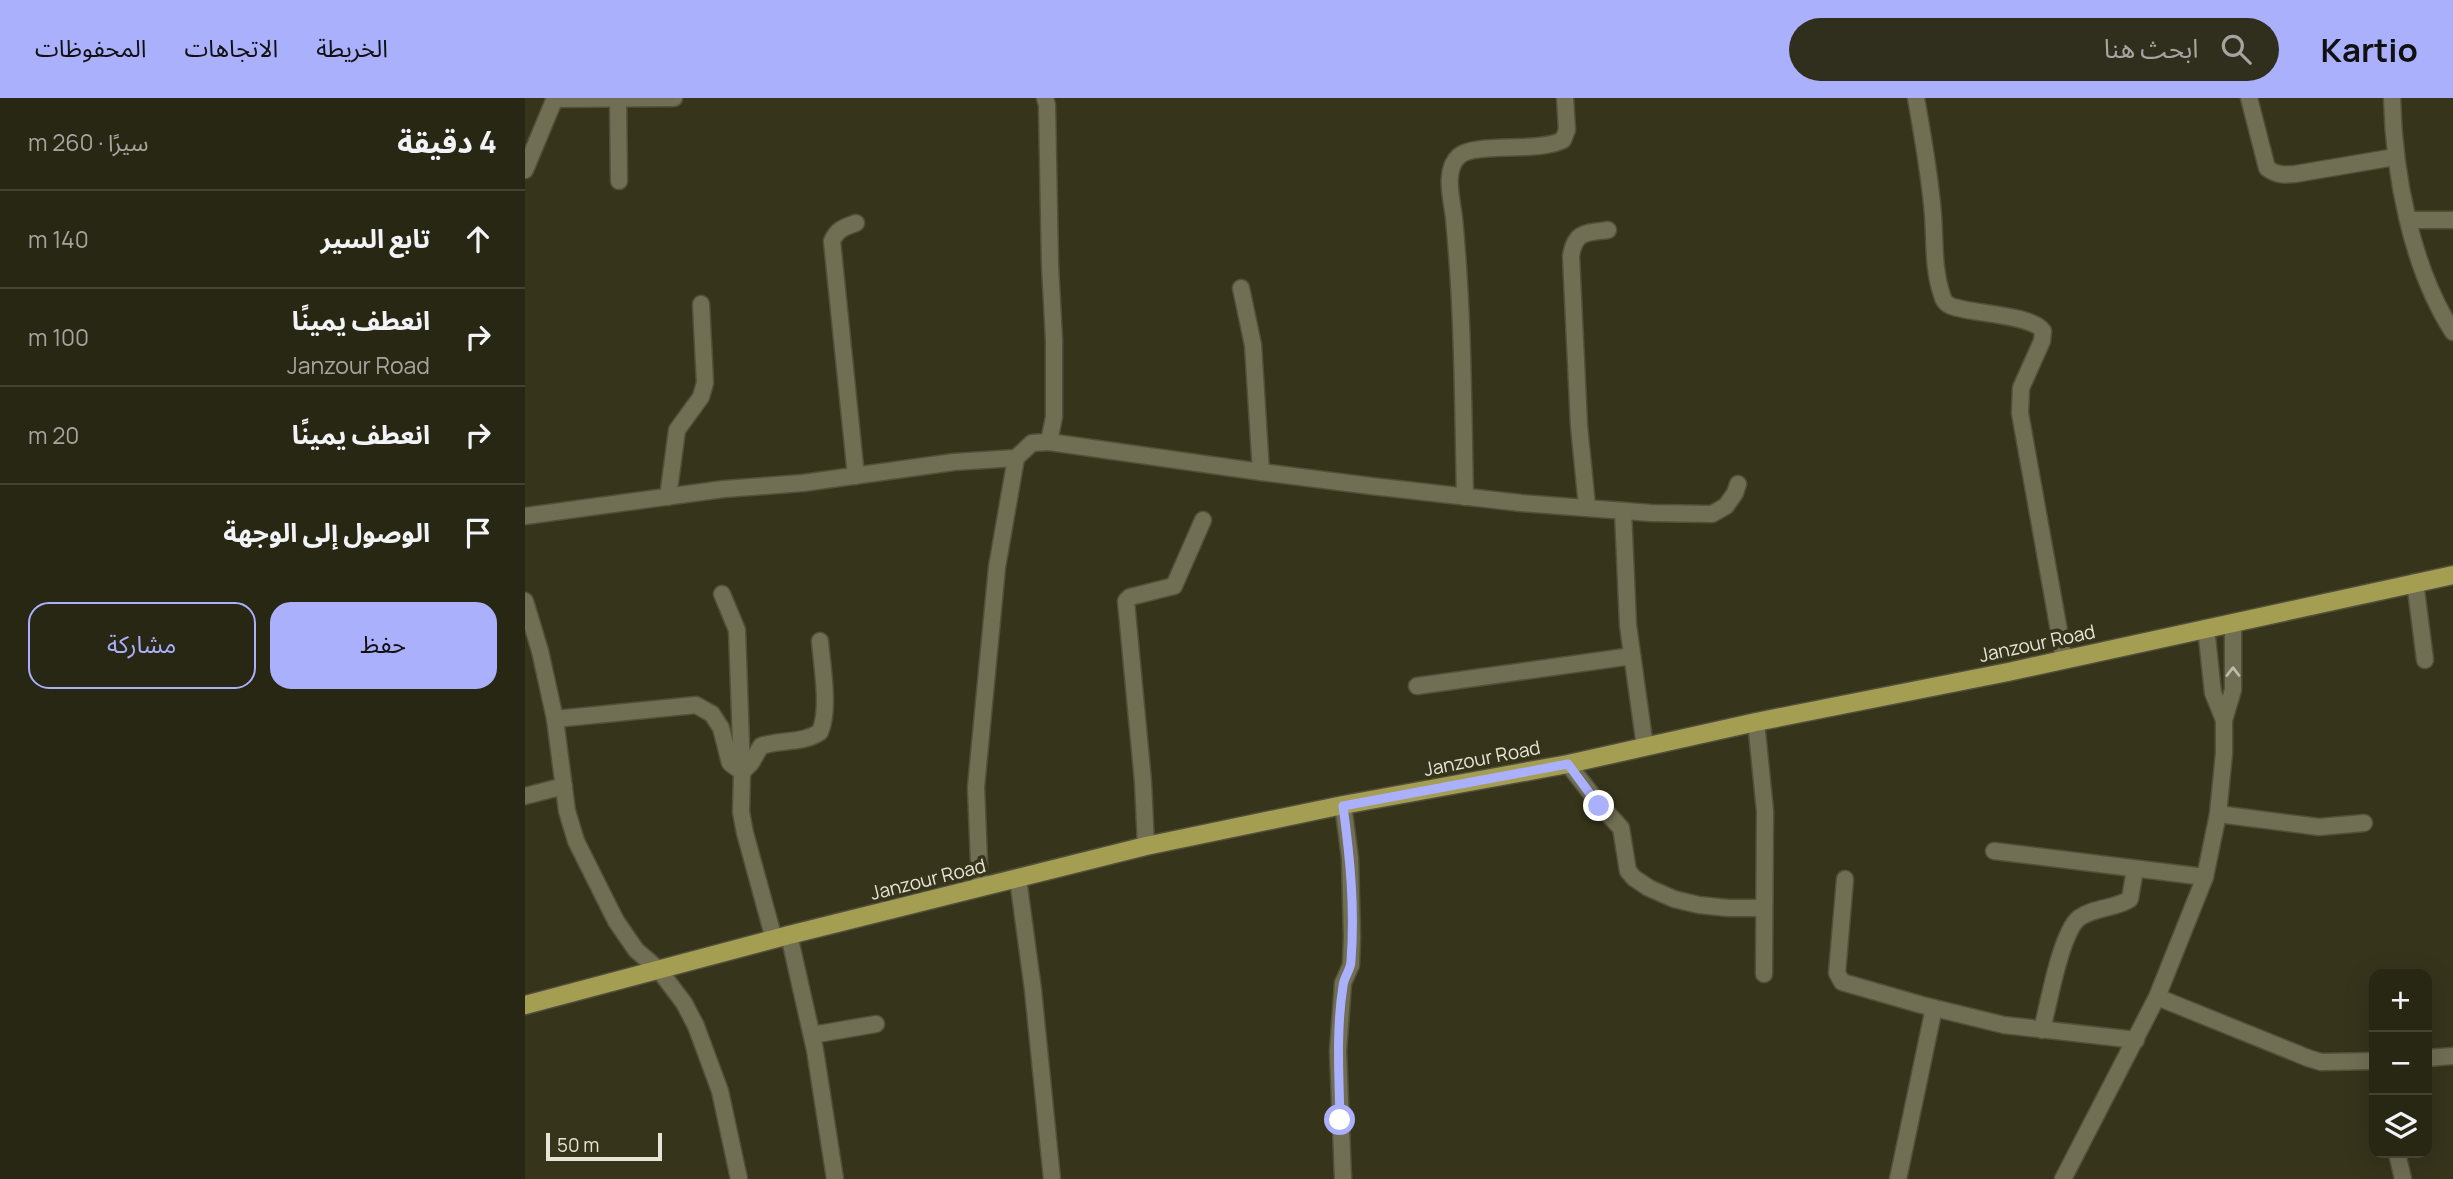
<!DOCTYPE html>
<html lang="ar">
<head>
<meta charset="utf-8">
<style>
	:root { --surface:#282714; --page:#302f1d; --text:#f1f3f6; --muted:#a5a5a0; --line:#444434; --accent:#aab0fc }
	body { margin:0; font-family:Manrope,"Noto Sans Arabic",sans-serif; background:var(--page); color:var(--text); direction:rtl }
	.controls { position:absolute; right:21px; bottom:21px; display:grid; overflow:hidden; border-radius:14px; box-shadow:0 7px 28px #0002 }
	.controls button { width:63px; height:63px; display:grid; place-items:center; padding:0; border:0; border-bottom:2px solid var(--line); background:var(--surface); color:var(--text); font:35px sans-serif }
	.scale { position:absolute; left:21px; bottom:18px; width:116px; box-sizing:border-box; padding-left:7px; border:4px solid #e6e5d6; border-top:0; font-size:19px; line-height:24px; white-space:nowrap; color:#e6e5d6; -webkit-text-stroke:5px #36341b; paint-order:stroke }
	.stop { position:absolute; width:21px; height:21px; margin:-16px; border:5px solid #aab0fc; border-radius:50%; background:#fff }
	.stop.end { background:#aab0fc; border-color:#fff; box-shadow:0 2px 7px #0008 }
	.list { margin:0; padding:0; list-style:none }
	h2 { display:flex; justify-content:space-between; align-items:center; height:91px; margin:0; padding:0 28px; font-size:30px }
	h2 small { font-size:23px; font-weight:400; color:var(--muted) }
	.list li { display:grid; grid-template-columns:46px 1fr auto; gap:21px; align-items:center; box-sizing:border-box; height:98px; padding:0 28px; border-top:2px solid var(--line) }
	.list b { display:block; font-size:26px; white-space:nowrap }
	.list p { margin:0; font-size:23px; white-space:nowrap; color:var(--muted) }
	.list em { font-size:23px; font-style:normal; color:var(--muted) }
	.actions { display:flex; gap:14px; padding:21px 28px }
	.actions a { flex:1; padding:16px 0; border:2px solid var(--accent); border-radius:21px; text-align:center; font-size:24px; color:var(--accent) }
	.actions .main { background:var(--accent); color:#111 }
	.icon { flex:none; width:38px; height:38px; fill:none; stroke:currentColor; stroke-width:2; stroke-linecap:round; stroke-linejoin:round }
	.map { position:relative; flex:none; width:1928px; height:1081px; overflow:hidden; direction:ltr }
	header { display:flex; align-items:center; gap:42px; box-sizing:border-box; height:98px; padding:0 35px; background:var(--accent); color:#111 }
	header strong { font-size:33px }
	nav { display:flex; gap:38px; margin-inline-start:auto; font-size:24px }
	.search { width:490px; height:63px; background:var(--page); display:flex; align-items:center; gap:18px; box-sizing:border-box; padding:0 24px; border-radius:38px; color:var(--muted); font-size:26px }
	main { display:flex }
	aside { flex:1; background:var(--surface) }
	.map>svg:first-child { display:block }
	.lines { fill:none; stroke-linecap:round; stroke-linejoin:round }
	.minor-casing { stroke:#52503b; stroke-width:19 }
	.major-casing { stroke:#52503b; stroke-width:21 }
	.minor { stroke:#706e53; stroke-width:16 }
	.major { stroke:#a49e53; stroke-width:18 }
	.oneway { stroke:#bdbba8 }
	.route { stroke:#aab0fc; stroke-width:9 }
	.labels { text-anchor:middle; stroke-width:7; stroke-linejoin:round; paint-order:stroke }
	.street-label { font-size:19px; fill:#e6e5d6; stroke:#36341b }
</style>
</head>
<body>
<header>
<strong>Kartio</strong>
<div class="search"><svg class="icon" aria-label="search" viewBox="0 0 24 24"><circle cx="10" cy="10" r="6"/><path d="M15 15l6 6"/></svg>ابحث هنا</div>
<nav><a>الخريطة</a><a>الاتجاهات</a><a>المحفوظات</a></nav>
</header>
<main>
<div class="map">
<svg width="1928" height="1081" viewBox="0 0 1928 1081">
	<rect width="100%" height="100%" fill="#36341b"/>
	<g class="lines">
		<defs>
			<g id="minor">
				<path d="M1391,0C1398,39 1405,78 1408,117C1410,143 1408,171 1417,197C1418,202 1421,206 1426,208C1445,216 1507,216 1518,233L1517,243L1496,290L1495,315L1539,561"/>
				<path d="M1724,0L1742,70C1751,77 1758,77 1770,76L1870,59"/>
				<path d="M1867,0C1869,76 1886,169 1928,234"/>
				<path d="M29,1L149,0"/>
				<path d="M93,1L94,83"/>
				<path d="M0,72L30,0"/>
				<path d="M1884,122H1928"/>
				<path d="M331,125C320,129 312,131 307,143L331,378"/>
				<path d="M716,190L728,247L736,374"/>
				<path d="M524,344L736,374L846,388L996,405L1126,415L1187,416L1201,408L1210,395L1213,386"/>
				<path d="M143,399L152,332L176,299L180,285L176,206"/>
				<path d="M940,399C938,306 938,212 929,120C927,102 918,72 934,58C949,44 1013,55 1038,42L1042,32L1040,0"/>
				<path d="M1062,408L1054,328L1046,158C1050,133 1061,135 1083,132"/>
				<path d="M1098,413L1103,527L1120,649"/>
				<path d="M0,418L199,391L278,385L429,364L491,360"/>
				<path d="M1890,484L1900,562"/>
				<path d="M197,496L212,532L217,674L216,714L220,735L249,841"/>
				<path d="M0,503L15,553L30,621L42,713L51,743L91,823L111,852L134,872L159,905L171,928L195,993L214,1081"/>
				<path d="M1681,530L1688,595L1699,622"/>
				<path d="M892,588L1107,558"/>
				<path d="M30,621L171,607L187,616L196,630L205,665L217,674L226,665L236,648C256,641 277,646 295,634C305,611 297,569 295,543"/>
				<path d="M1231,624L1240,713L1239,876"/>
				<path d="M1043,666L1075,707L1096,730L1103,773L1109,780L1124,790L1149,801L1174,807L1203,810H1239"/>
				<path d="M0,698L39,688"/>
				<path d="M818,707L825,760L827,839L826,867L818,885L813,953L818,1081"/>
				<path d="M1693,716L1794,729L1839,725"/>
				<path d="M621,748L618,684L601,503L605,499L649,488L678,422"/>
				<path d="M1469,753L1680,779"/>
				<path d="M493,781L508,892L527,1081"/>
				<path d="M1320,781L1312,875L1317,884L1397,907L1479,927L1611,942"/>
				<path d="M455,789L451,689L472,469L491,360L507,345L524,344L529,319V242L525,167L522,7L520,0"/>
				<path d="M264,837L290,952L310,1081"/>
				<path d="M1632,899L1783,960L1796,964L1849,963"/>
				<path d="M1517,932C1523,908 1536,834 1554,820C1569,809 1590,811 1605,801L1610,771"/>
				<path d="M287,937L351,926"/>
				<path d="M1902,960L1928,958"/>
				<path d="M1872,1055L1878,1081"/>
				<path d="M1373,1081L1409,910"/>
				<path d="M1538,1081L1632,899L1680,779L1693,716L1699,655V622L1708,592V524"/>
			</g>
			<path id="major" d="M0,907L264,837L621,748L818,707L1043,666L1231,624L1483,574L1928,477"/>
		</defs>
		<!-- minor casing -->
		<use href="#minor" class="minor-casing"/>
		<!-- major casing -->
		<use href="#major" class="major-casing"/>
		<!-- minor -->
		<use href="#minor" class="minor"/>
		<!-- major -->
		<use href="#major" class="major"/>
	</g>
	<!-- one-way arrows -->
	<defs><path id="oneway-chevron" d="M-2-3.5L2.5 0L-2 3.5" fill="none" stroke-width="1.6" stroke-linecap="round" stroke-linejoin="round" transform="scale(1.75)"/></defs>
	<use class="oneway" href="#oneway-chevron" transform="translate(1708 574) rotate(-90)"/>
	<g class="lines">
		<!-- route -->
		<path class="route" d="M815,1022C814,977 811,932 818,888C819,878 826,872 826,863C830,810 825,759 818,708L1043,666L1074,708"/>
	</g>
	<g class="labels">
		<!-- street labels -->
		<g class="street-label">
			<text transform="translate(1512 545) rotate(-12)" y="7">Janzour Road</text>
			<text transform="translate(957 660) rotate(-11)" y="7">Janzour Road</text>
			<text transform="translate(403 781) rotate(-14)" y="7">Janzour Road</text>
		</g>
	</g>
</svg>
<div class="controls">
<button>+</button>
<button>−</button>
<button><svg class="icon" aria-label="layers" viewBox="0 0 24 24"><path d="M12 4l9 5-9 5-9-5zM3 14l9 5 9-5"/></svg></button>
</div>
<div class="scale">50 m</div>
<div class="stop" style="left:815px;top:1022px"></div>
<div class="stop end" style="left:1074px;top:708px"></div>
</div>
<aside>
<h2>4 دقيقة<small>سيرًا · 260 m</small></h2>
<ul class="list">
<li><svg class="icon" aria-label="ahead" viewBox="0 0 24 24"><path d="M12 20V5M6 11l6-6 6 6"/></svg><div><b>تابع السير</b></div><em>140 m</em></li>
<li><svg class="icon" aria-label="right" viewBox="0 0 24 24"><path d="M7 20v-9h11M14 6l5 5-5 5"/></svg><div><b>انعطف يمينًا</b><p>Janzour Road</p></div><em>100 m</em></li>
<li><svg class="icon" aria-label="right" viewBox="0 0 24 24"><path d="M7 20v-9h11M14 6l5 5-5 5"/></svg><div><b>انعطف يمينًا</b></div><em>20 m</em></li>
<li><svg class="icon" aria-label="arrive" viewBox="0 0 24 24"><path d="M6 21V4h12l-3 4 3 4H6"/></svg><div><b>الوصول إلى الوجهة</b></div></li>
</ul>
<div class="actions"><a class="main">حفظ</a><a>مشاركة</a></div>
</aside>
</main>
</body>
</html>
